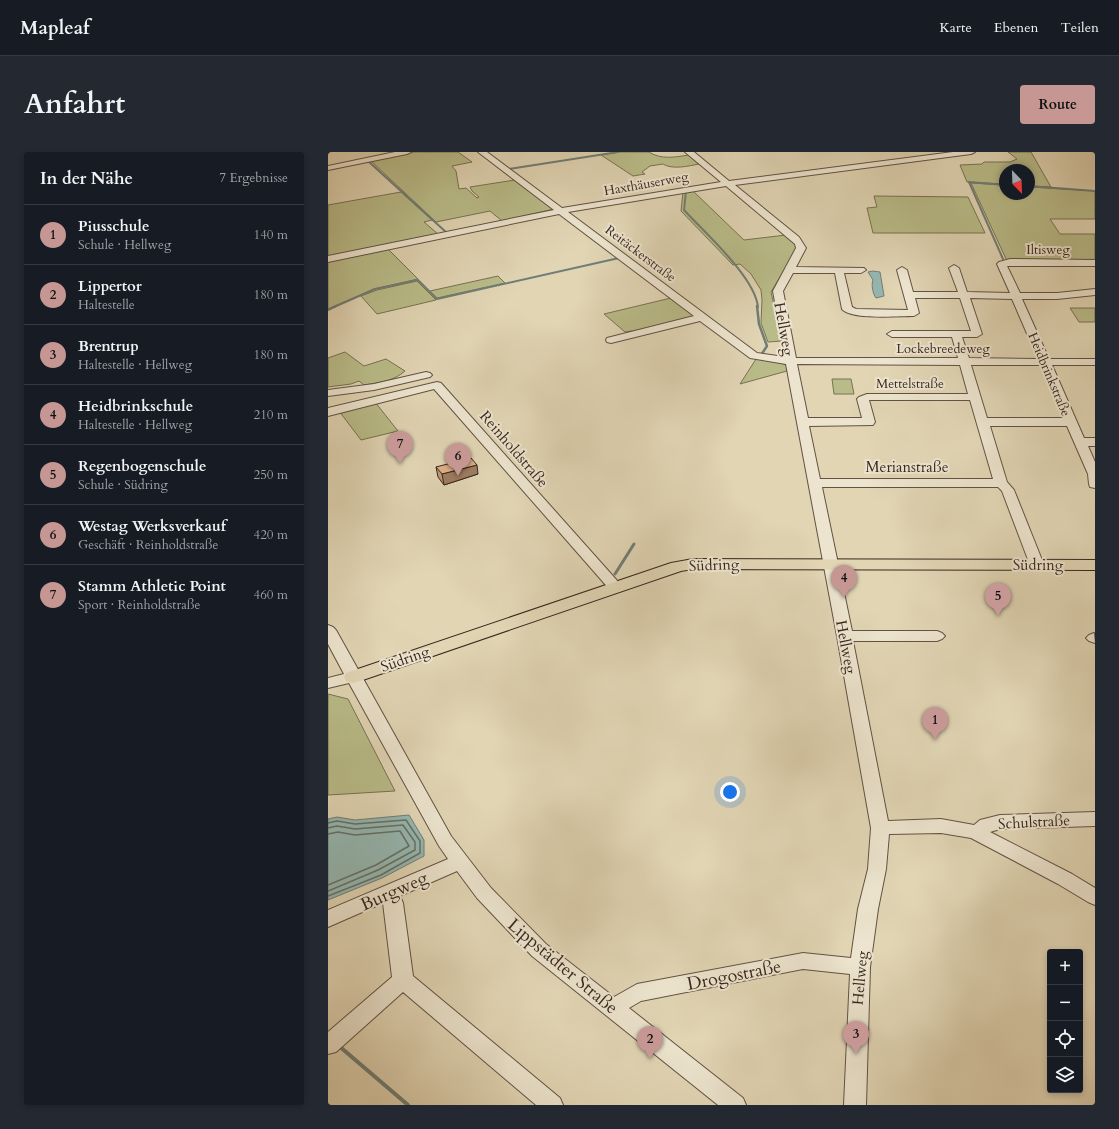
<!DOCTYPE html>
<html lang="de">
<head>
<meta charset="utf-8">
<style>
	:root { --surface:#171b24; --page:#242831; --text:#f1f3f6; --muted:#9ea1a6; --line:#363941; --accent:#c59692 }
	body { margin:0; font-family:Cardo,serif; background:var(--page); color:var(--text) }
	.controls { position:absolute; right:12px; bottom:12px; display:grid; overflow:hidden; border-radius:4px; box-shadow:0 2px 6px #0003 }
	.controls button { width:36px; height:36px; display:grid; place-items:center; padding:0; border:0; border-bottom:1px solid var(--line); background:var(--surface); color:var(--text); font:20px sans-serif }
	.compass { position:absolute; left:671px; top:12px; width:36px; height:36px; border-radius:50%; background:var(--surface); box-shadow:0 2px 6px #0003; rotate:157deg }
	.you { position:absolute; left:402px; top:640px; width:14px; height:14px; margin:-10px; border:3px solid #fff; border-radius:50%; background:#1a73e8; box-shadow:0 0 0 6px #1a73e833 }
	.badge { display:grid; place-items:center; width:26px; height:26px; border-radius:50%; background:var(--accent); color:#111; font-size:13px; font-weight:700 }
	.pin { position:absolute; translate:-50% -33px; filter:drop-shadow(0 1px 2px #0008) }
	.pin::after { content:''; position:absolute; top:21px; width:14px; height:12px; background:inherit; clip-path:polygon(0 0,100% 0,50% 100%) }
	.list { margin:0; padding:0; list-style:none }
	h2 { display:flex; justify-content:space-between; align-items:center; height:52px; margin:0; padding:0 16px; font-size:17px }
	h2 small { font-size:13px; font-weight:400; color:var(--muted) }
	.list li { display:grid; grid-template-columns:26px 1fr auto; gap:12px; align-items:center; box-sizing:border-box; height:60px; padding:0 16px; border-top:1px solid var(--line) }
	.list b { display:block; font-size:15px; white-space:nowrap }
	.list p { margin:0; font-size:13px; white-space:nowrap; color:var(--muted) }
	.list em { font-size:13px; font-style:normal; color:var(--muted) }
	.icon { flex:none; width:22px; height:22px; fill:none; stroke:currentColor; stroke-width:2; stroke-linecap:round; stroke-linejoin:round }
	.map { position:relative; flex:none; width:767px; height:953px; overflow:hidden; border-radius:4px }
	header { display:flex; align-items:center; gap:24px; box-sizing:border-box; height:56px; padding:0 20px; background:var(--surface); border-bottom:1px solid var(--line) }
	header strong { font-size:19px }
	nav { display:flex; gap:22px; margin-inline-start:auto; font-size:14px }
	.intro { display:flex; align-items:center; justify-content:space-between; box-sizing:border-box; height:96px; padding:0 24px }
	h1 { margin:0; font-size:28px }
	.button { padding:10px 18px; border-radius:4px; background:var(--accent); color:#111; font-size:14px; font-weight:700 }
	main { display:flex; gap:24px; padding:0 24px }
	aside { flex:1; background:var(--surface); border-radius:4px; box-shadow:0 2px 6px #0003 }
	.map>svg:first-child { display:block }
	.green { fill:#b9bc89; stroke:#787254 }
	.water { fill:#95b8b2; stroke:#707e77 }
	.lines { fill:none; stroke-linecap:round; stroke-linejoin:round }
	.shore { stroke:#667068; stroke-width:1.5 }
	.stream-far3 { stroke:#707e77; stroke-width:2 }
	.stream-far2 { stroke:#707e77; stroke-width:2.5 }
	.stream-far1 { stroke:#707e77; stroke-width:3 }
	.stream { stroke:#707e77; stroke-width:4 }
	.minor-casing { stroke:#625244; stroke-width:2 }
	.major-casing { stroke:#38271f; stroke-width:2 }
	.minor { fill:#ece4ce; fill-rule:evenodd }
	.major { fill:#e1d5b4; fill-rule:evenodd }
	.wall { fill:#c29876; stroke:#38271f }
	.shaded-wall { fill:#9e7c60; stroke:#38271f }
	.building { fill:#e1b189; stroke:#38271f }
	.labels { text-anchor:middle; stroke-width:4; stroke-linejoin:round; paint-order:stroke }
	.far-street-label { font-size:13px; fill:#38271f; stroke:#ece4ce }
	.street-label { font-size:15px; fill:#38271f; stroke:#ece4ce }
	.near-street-label { font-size:18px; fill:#38271f; stroke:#ece4ce }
</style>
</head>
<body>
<header>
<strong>Mapleaf</strong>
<nav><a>Karte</a><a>Ebenen</a><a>Teilen</a></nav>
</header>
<div class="intro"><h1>Anfahrt</h1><a class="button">Route</a></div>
<main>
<aside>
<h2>In der Nähe<small>7 Ergebnisse</small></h2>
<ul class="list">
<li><span class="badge">1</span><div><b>Piusschule</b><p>Schule · Hellweg</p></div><em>140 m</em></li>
<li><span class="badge">2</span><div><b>Lippertor</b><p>Haltestelle</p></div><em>180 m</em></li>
<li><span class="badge">3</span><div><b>Brentrup</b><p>Haltestelle · Hellweg</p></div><em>180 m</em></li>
<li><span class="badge">4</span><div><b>Heidbrinkschule</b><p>Haltestelle · Hellweg</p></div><em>210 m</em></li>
<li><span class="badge">5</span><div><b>Regenbogenschule</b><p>Schule · Südring</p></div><em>250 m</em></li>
<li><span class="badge">6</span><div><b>Westag Werksverkauf</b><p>Geschäft · Reinholdstraße</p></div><em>420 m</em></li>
<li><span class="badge">7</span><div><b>Stamm Athletic Point</b><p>Sport · Reinholdstraße</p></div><em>460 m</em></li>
</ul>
</aside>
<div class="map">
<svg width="767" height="953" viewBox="0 0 767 953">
	<rect width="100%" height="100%" fill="#e1d5b4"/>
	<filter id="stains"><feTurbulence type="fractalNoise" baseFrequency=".005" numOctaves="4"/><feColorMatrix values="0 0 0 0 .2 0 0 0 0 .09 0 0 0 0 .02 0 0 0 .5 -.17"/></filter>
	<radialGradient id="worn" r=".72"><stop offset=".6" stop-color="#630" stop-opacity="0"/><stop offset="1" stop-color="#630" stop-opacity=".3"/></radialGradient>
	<!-- green -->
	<g class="green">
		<path d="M86,0H130L144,10L124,14L128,19L131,37L138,36L149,46L151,45L144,39L142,35L187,28L226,57L174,69L162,59L108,70L43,9Z"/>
		<path d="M292,0H321C333,8 348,5 361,3L371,12C361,14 344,18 335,12L322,14L314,20L317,22L305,24L273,3Z"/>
		<path d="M680,0H703L723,35L701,34V18H677V32L639,30L632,13L654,12L656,10H682L689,7Z"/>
		<path d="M643,31L677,33V42H701V35L767,39V67H722L732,82H767V110L679,109Z"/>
		<path d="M365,39L416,88L458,83L468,93L467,100L443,140L454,189L440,190L433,171L434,148L433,138L423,122L412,112L405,113L353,59L355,40Z"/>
		<path d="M73,40L104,68L96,70L110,82L0,105V53Z"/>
		<path d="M546,44L640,45L657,81H545L539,56L549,55Z"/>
		<path d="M60,97L90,127L46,137L0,157V109Z"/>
		<path d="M170,124L177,131L109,146L102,139Z"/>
		<path d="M89,129L108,148L49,162L33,144L49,138Z"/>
		<path d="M343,146L366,163L365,166L310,180L303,179L297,180L276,162Z"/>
		<path d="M742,156H767V170H751Z"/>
		<path d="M17,200L36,214L58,207L77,219C66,229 50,231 36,233L31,229L23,232L0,235V206Z"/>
		<path d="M428,207L454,211L459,214V219L412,232Z"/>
		<path d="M504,227H523L526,242H506Z"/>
		<path d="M47,250L70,279L33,288L11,259Z"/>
		<path d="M0,542L20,547L67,639L0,643Z"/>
	</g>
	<!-- water -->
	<g class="water">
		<path d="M545,119L552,120L556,144L548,146C545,142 543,133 545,128L540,120Z"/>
		<path d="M81,663L96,688V704L54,726L0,748V667L9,665L27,668Z"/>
	</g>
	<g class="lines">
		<!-- shore -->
		<g class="shore">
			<path d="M0,671L9,669L27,672L78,668L92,689V701L53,723L0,744"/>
			<path d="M0,676L9,674L27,677L75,673L87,690V698L50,718L0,739"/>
			<path d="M0,682L10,680L27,683L72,679L81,694L48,713L0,733"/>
		</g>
		<!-- stream-far3 -->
		<g class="stream-far3">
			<path d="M40,9L119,81"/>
			<path d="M181,17L290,0"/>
			<path d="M701,34L767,39"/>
			<path d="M361,39H358L356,58C377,81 427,125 430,155"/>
			<path d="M675,107L641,30L677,33"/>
			<path d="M6,155L47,137L90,128L109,147L291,106"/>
		</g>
		<!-- stream-far2 -->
		<g class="stream-far2">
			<path d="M429,154L431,172L439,194L433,203"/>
			<path d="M0,158L8,154"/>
		</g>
		<!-- stream-far1 -->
		<path class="stream-far1" d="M287,422L306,392"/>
		<!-- stream -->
		<path class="stream" d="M11,894L80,953"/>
		<defs>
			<g id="minor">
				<path d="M67,0H83L79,2L0,18V14Z"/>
				<path d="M150,0H159L234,56L393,30L357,0H366L401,29L625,0H647L643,2L407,33L471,85L478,96L468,115L536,116L538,118L533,121H516L524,155L528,157L580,158L569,118L574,115L579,118L585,140H630L621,116L626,113L631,116L639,140L682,141L669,112L671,110L682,107L767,108V114H679L692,141H729L767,137V143L729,147H694L721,207H767V213H724L756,286H767V294H760L767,310V336L762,335L761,332L760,322L739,274H662L679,330L686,338L716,413L714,416L709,417L704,416L702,413L674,339L670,335H494L524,479H609L614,481L617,484L614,487L609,489H525L560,669L613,667L646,673L652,668L672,663L767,660V674L672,677L662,680L744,722L767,736V753L760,750L730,732L643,686L613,681L561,682L558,717L550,757L542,815L538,953H516L522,822L475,817L313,849L301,856L415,946L418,953H390L204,804L149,746L129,719L72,744L75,751L85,824L232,946L235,953H208L75,840L8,900L0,902V880L64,825L55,751L0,775V758L120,707L111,694L21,531L0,536V526L16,522L0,492V473L5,475L8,478L123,684L163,736L218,792L286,845L309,832L475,801L523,806L530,757L540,717L543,676L509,484L458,212L422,206L372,169L283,191L279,190L278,188L279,186L366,164L231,62L0,110V104L226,58ZM398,34L467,92L468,96L445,139L457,205L429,201L240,60ZM465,121H507L514,157C523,168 571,164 586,164L591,161L587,146H632L643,179H564L559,182L564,185H624L630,206H468L455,139ZM642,146L684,147L710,207L641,206L634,185H649L654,182ZM469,212L632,213L640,242H539L531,245L529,247L534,266H480ZM643,213H713L736,266H659ZM541,248H642L665,327H492L481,274L545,273L547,270Z"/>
				<path d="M98,220L102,221L104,223L102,225L46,238L0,244V238L46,232Z"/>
				<path d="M109,230L113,231L293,433L295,436L293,439L288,440L283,439L106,237L0,264V256Z"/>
				<path d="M766,481L767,491L761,489L758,486L761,483Z"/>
			</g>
			<path id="major" d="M365,407L767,408V418L365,417L353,419L32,529L25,531L18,529L16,525L18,521L343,411Z"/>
		</defs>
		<!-- minor casing -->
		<use href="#minor" class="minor-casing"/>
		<!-- major casing -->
		<use href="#major" class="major-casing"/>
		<!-- minor -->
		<use href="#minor" class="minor"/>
		<!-- major -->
		<use href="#major" class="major"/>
	</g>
	<!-- wall -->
	<path class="wall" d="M108,315L150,322L116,333L110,325Z"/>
	<!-- shaded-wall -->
	<path class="shaded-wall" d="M149,313L150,322L116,333L114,322Z"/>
	<!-- building -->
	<path class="building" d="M143,306L149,313L114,322L108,315Z"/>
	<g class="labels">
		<!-- far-street labels -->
		<g class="far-street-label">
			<text transform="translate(318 31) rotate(-10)" y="5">Haxthäuserweg</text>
			<text x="720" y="102">Iltisweg</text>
			<text transform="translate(313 101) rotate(37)" y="5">Reitäckerstraße</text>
			<text x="615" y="201">Lockebreedeweg</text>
			<text transform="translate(722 222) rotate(67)" y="5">Heidbrinkstraße</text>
			<text x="582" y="236">Mettelstraße</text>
		</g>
		<!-- street labels -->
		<g class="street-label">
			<text transform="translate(456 177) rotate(80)" y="5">Hellweg</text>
			<text transform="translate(186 297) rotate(49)" y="5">Reinholdstraße</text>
			<text x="579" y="320">Merianstraße</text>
			<text transform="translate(386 413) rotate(-2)" y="5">Südring</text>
			<text x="710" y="418">Südring</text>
			<text transform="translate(518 495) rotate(79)" y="5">Hellweg</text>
			<text transform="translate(77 507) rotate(-19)" y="5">Südring</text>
			<text transform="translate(706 670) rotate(-3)" y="5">Schulstraße</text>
			<text transform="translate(532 826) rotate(-85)" y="5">Hellweg</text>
		</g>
		<!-- near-street labels -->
		<g class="near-street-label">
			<text transform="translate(66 739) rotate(-24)" y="6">Burgweg</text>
			<text transform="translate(235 814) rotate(40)" y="6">Lippstädter Straße</text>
			<text transform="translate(406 823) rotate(-11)" y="6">Drogostraße</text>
		</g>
	</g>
	<rect width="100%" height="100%" filter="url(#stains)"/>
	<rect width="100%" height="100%" fill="url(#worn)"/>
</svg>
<div class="controls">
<button>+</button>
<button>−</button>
<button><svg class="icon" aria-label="locate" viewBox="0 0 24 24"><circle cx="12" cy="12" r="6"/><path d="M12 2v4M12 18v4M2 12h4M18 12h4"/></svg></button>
<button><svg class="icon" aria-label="layers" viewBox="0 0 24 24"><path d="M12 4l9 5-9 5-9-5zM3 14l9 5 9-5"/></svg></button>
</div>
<svg class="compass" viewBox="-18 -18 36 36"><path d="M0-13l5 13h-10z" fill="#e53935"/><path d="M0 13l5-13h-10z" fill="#9ea1a6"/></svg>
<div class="you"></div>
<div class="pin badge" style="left:607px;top:588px">1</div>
<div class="pin badge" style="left:322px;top:907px">2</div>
<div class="pin badge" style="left:528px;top:902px">3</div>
<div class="pin badge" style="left:516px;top:446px">4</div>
<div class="pin badge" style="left:670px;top:464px">5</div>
<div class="pin badge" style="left:130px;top:324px">6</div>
<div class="pin badge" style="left:72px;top:312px">7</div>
</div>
</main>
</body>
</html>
